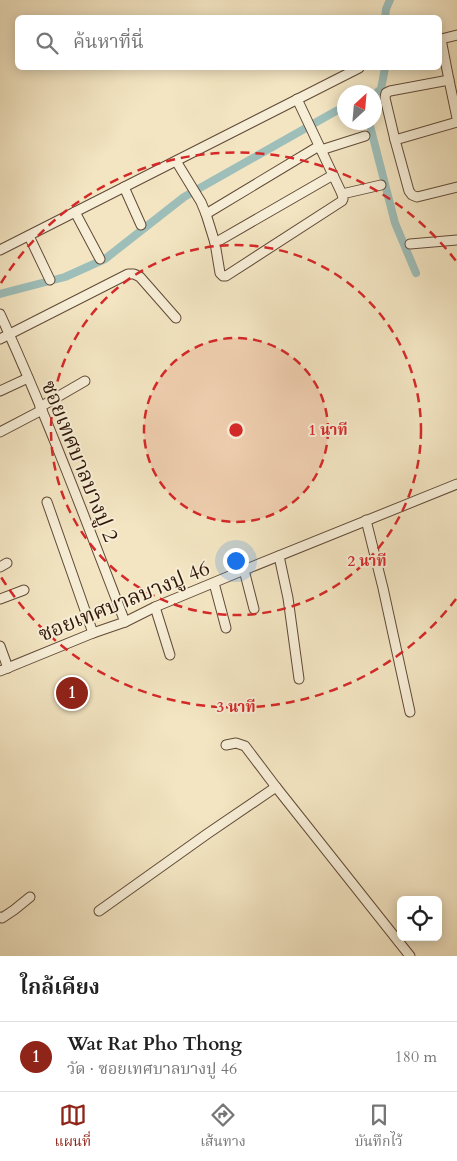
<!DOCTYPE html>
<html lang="th">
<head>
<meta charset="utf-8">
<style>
	:root { --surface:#fff; --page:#f6f6f6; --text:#222; --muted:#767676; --line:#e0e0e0; --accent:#8f2418 }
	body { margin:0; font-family:Cardo,"Noto Serif Thai",serif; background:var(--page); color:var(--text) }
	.controls { position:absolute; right:15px; bottom:15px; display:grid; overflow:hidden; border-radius:8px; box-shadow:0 2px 12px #0003 }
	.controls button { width:45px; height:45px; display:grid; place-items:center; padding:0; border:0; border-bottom:1px solid var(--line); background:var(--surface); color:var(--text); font:25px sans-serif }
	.compass { position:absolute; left:337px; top:85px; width:45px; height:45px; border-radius:50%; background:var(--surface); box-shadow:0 2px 12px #0003; rotate:26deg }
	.you { position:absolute; left:235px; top:560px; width:18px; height:18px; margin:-12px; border:4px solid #fff; border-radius:50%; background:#1a73e8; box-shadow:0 0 0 8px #1a73e833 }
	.badge { display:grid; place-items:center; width:32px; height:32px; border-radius:50%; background:var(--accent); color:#fff; font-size:16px; font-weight:700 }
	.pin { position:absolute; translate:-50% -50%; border:2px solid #fff; box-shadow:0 1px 5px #0006 }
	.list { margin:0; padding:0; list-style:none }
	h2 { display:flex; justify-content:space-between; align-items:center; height:65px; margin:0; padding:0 20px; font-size:21px }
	h2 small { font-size:16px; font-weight:400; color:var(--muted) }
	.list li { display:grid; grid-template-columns:32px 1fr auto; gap:15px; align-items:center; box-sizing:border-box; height:70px; padding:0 20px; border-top:1px solid var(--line) }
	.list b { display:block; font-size:19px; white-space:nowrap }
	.list p { margin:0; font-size:16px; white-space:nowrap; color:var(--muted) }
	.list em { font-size:16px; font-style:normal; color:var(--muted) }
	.icon { flex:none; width:28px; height:28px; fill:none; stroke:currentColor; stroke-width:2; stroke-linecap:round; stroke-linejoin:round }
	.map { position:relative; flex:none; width:457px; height:956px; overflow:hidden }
	.search { position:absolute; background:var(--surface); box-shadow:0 2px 12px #0003; left:15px; right:15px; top:15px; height:55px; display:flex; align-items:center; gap:12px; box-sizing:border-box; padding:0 18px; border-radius:8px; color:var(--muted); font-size:19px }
	.sheet { height:135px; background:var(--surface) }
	nav { display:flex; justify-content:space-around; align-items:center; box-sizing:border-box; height:70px; border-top:1px solid var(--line); background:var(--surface); font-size:14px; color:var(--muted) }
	nav a { display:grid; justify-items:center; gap:2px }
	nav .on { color:var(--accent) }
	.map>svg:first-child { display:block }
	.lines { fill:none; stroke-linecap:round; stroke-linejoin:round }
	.canal { stroke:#9dbeb9; stroke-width:8 }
	.minor-casing { stroke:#614a37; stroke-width:11 }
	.minor { stroke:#f7eed7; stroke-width:9 }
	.ring { fill:none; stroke:#d62828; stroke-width:2.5; stroke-dasharray:9 6 }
	.labels { text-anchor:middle; stroke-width:4; stroke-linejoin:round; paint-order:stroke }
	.street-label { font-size:21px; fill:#301609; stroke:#f7eed7 }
	.centre { fill:#d62828; stroke:#f7eed7; stroke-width:2.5 }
	.ring-label { font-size:15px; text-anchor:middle; font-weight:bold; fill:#d62828; stroke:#f7eed7; stroke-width:4; stroke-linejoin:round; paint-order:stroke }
</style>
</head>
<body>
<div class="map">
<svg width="457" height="956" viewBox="0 0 457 956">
	<rect width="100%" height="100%" fill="#f3e5c2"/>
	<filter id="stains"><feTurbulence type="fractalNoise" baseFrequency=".004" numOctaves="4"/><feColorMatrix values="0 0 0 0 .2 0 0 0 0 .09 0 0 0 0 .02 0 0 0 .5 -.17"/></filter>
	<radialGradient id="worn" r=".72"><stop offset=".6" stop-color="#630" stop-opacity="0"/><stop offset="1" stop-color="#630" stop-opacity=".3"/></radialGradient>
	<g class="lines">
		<!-- canal -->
		<g class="canal">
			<path d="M385,18L386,9L390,0"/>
			<path d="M374,95L381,89L385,68"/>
			<path d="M369,122L395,223L416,273"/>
			<path d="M0,294L65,277L105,259L184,197L336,111L344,107"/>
		</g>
		<defs>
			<g id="minor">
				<path d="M457,35L441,39L449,80L457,118"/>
				<path d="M457,122L395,140L409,191L412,195L417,197L457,187"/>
				<path d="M395,140L385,98L386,93L390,91L449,80"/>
				<path d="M321,150L365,136"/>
				<path d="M176,161L201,202L206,214L215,243L220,273L223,276H226L342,201L343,199L342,194L297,99"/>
				<path d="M124,187L141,225"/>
				<path d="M342,194L381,185"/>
				<path d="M75,212L100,259"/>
				<path d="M206,214L319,146"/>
				<path d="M29,236L50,280"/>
				<path d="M215,243L333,175"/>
				<path d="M410,244L457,240"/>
				<path d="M0,250L359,68"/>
				<path d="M0,314C46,414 85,518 125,622"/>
				<path d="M0,339L128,274H134L140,277L176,318"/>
				<path d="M0,391L28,378"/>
				<path d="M40,407L85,381"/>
				<path d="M0,432L42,410"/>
				<path d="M47,502L93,633"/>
				<path d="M366,520L383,588L410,712"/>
				<path d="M279,556L288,598L299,679"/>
				<path d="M0,567L7,563"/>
				<path d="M244,570L254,609"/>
				<path d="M214,583L226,628"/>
				<path d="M0,599L24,590"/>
				<path d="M155,607L170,655"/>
				<path d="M0,646L8,668"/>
				<path d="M0,671L93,633L125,622L155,607L244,570L457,484"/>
				<path d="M226,745L236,743L245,746L276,787"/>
				<path d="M99,911L207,834L276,787L410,956"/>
				<path d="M0,917L2,918L14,910L30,897"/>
			</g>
		</defs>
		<!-- minor casing -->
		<use href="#minor" class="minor-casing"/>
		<!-- minor -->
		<use href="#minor" class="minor"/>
	</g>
	<!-- distance rings -->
	<circle cx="236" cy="430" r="92" fill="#d62828" fill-opacity=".12"/>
	<g class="ring">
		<circle cx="236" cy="430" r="92"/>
		<circle cx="236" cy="430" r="185"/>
		<path d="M456 599A277 277 0 0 1 1 577M1 283A277 277 0 0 1 456 261"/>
	</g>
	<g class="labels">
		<!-- street labels -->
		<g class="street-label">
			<text transform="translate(80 461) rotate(68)" y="7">ซอยเทศบาลบางปู 2</text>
			<text transform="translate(124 601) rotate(-22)" y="7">ซอยเทศบาลบางปู 46</text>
		</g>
	</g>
	<circle cx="236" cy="430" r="8" class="centre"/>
	<g class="ring-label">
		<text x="328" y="435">1 นาที</text>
		<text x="367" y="566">2 นาที</text>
		<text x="236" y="712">3 นาที</text>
	</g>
	<rect width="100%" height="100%" filter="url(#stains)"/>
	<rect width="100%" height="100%" fill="url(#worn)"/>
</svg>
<div class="controls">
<button><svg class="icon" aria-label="locate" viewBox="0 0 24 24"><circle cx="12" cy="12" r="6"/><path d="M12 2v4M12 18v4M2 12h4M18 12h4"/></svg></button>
</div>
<svg class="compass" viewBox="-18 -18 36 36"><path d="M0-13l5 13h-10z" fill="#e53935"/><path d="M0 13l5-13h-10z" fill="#767676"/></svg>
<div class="you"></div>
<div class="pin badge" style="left:72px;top:693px">1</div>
<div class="search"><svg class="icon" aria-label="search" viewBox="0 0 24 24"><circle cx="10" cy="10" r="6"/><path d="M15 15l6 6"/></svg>ค้นหาที่นี่</div>
</div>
<section class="sheet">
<h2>ใกล้เคียง<small></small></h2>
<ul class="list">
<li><span class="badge">1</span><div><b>Wat Rat Pho Thong</b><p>วัด · ซอยเทศบาลบางปู 46</p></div><em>180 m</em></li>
</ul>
</section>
<nav>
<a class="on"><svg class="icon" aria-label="map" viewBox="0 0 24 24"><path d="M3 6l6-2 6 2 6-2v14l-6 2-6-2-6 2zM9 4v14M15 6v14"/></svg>แผนที่</a>
<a><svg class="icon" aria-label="directions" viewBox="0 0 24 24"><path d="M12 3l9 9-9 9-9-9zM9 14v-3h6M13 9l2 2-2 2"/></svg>เส้นทาง</a>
<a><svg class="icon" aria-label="saved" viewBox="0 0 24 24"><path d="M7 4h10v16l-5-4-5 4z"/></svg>บันทึกไว้</a>
</nav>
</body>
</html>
